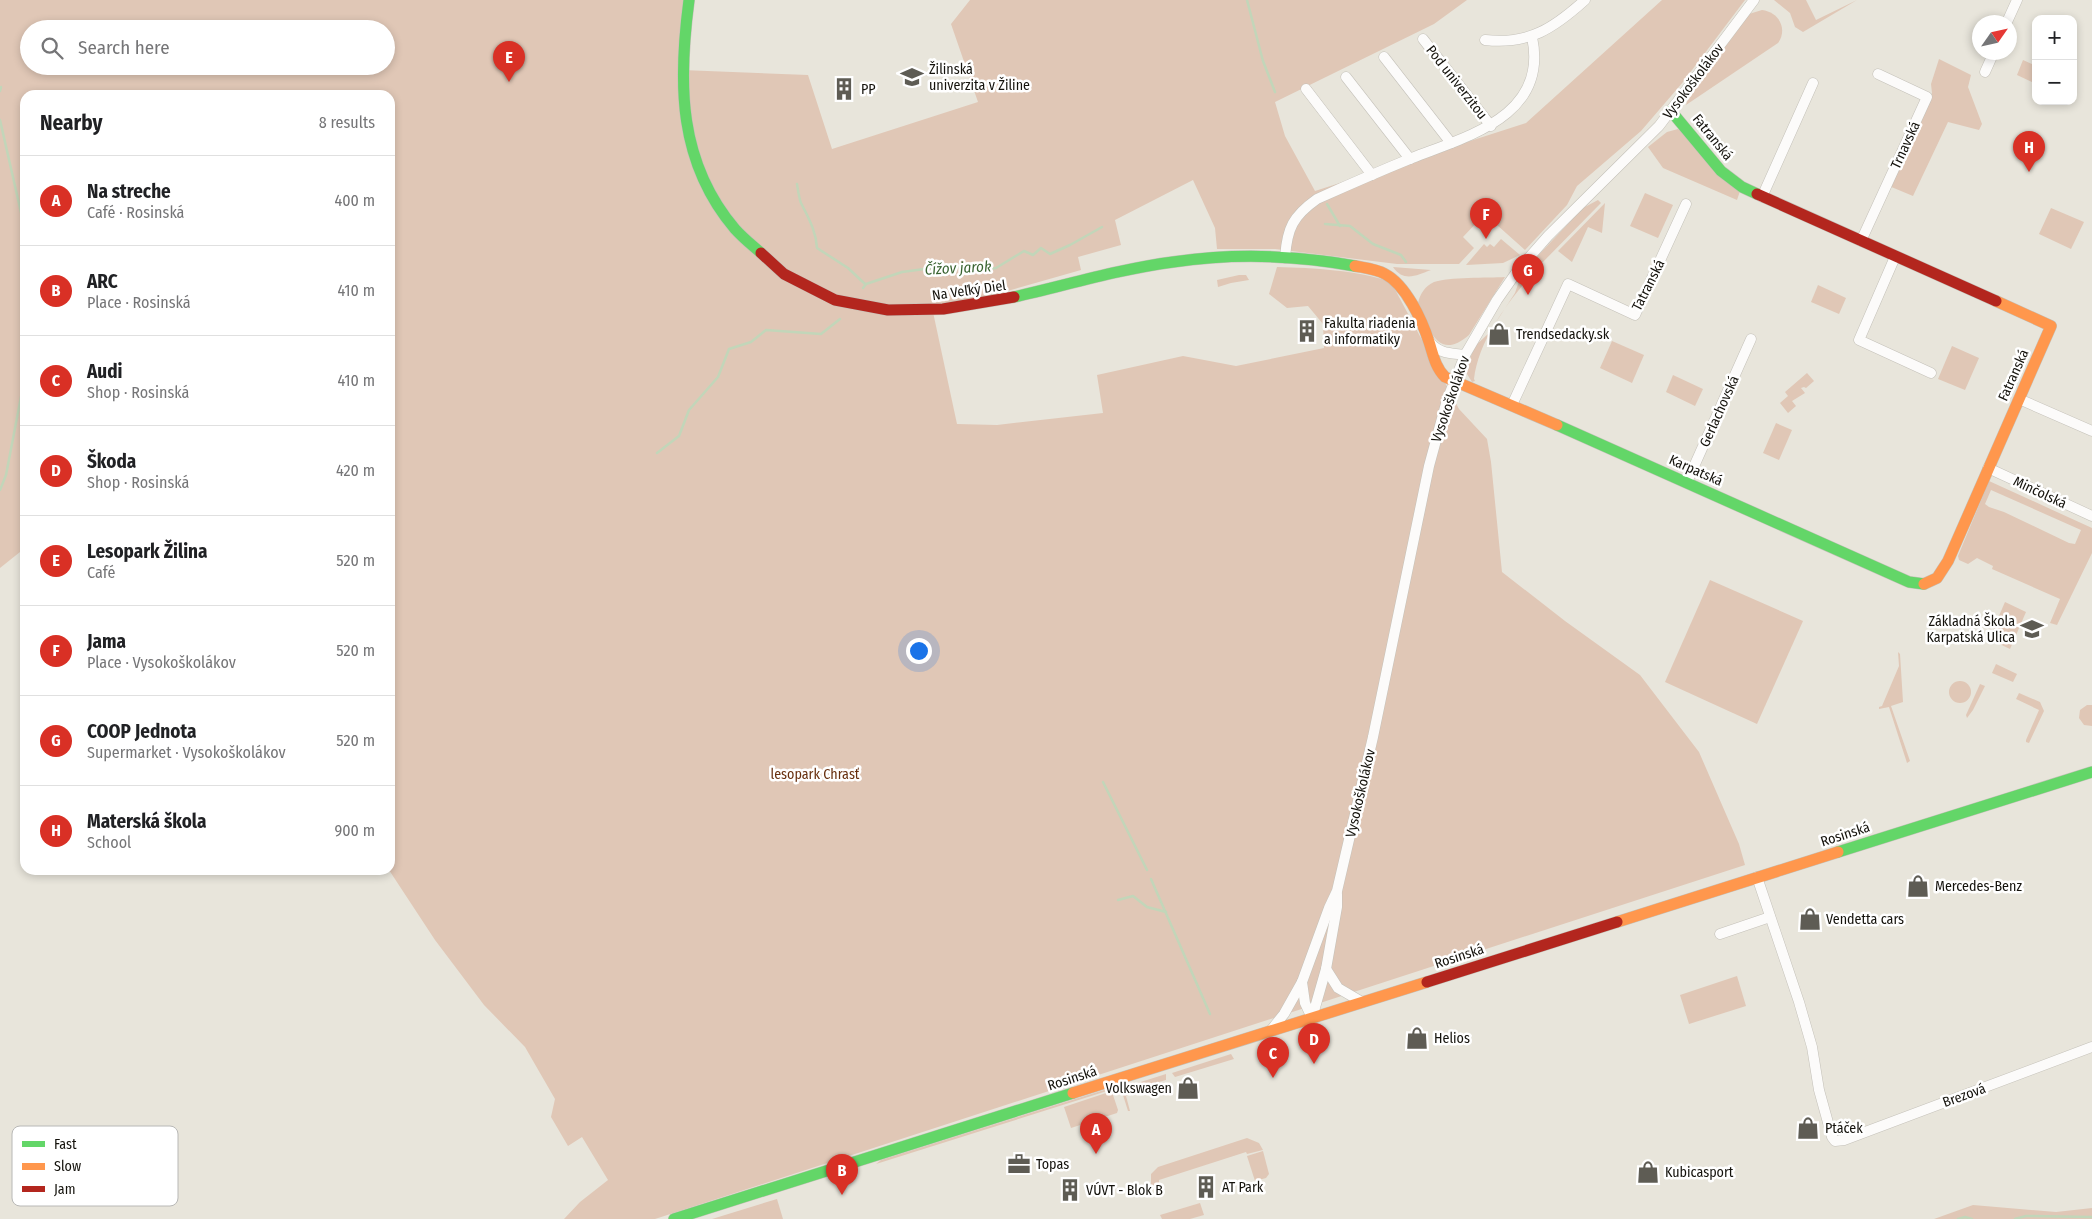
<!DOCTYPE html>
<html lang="en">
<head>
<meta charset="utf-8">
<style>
	:root { --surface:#fff; --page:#f2f2f2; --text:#202124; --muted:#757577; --line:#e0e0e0; --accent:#d93025 }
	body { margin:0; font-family:"Fira Sans Condensed",sans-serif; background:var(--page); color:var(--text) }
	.controls { position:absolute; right:15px; top:15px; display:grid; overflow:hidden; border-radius:10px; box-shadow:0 2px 8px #0003 }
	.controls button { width:45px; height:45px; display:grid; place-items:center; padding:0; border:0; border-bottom:1px solid var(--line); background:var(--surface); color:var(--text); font:25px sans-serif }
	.compass { position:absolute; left:1972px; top:15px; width:45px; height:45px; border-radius:50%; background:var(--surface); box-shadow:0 2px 8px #0003; rotate:56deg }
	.you { position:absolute; left:918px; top:650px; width:18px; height:18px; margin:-12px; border:4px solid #fff; border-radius:50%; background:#1a73e8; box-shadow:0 0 0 8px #1a73e833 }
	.badge { display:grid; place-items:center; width:32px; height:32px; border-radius:50%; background:var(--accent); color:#fff; font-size:16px; font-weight:700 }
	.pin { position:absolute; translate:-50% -41px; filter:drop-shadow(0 1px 2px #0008) }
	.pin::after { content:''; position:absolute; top:26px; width:18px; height:15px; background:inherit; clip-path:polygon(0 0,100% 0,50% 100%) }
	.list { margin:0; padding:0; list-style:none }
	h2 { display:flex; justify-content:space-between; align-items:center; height:65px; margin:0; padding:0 20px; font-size:21px }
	h2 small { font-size:16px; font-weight:400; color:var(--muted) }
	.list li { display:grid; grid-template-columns:32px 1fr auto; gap:15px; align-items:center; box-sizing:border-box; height:90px; padding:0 20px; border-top:1px solid var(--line) }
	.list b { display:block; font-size:19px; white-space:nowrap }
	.list p { margin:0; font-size:16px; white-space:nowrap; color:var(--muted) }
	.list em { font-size:16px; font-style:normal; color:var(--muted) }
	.icon { flex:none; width:28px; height:28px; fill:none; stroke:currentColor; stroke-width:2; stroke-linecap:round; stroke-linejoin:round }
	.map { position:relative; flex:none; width:2092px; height:1219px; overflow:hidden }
	.search { position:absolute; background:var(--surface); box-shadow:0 2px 8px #0003; left:20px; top:20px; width:375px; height:55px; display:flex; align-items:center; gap:12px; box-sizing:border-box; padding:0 18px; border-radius:28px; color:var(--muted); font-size:19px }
	.panel { position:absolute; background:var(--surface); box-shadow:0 2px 8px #0003; left:20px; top:90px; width:375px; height:785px; border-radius:15px }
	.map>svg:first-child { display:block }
	.green { fill:#e0c7b6; fill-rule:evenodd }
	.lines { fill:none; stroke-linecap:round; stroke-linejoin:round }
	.stream { stroke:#c2d6b9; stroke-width:2.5 }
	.street-casing { stroke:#c4c1b9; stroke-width:11 }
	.fast-casing { stroke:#c4c1b9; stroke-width:12 }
	.slow-casing { stroke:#c4c1b9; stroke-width:12 }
	.jam-casing { stroke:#c4c1b9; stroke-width:12 }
	.street { stroke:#fcfbfa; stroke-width:10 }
	.fast { stroke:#63d668; stroke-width:11 }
	.slow { stroke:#ff974d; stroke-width:11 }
	.jam { stroke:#b3261e; stroke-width:11 }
	.labels { text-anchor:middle; stroke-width:5; stroke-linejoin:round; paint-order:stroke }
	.poi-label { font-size:14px; fill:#14120c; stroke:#fff; text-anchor:start }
	.street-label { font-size:14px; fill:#14120c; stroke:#fff }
	.park-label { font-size:14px; fill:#68300f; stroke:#fff }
	.water-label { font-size:15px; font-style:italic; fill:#396330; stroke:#fff }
	.key { fill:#fff; stroke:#b8b8b6; stroke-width:1 }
	.key-label { font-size:14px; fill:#14120c }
</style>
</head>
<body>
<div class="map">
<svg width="2092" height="1219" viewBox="0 0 2092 1219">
	<rect width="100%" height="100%" fill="#e8e5db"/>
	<!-- green -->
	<g class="green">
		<path d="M0,0H686L682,70L808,75L832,149L978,102L951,24L970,0H1467L1434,24L1275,102L1285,136L1315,191L1526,123L1662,0H1745L1683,82L1641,131L1577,186L1567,205L1525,250L1497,225L1480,219L1463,237L1474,248L1459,264H1397L1275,249H1217L1215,228L1193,180L1115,220L1121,245L1078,257L1081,270L933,312L957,424L997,425L1103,413L1097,375L1183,356L1236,366L1324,348L1323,324L1308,306L1287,308L1269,294L1277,267C1313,268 1358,270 1391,282L1459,409L1487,439L1491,462L1502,572L1565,621L1640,675L1699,752L1739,844L1745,865L655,1219H564L580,1202L608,1180L582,1137L568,1146L551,1117L555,1099L525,1047L484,1005L435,940L389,870L390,95H25V548L0,568ZM29,29H386V66H29Z"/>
		<path d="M1774,0H1806L1816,20L1857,0L1803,32L1795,27L1790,13Z"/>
		<path d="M1762,10C1779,12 1788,29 1778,43L1686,105L1689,96L1695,87L1749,14Z"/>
		<path d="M1939,59L1971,75L1968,87L1982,124L1979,130L1948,122L1913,196L1889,186L1932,93L1931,84Z"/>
		<path d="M2023,60L2036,66V84L2017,75Z"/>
		<path d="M1678,129L1681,131L1740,191L1737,200L1663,168L1648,147L1667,132Z"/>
		<path d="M1645,193L1673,205L1658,238L1630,226Z"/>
		<path d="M1598,200L1601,203L1537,268L1532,262L1583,208Z"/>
		<path d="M1605,203L1602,233L1588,227L1572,262L1558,251Z"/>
		<path d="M2051,208L2084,222L2071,249L2039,234Z"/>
		<path d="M1501,239L1520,255L1503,263L1466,265L1484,244L1487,247L1490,244L1494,247Z"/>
		<path d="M1530,264L1536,269C1510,300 1479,338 1474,379L1475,381L1472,382L1467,374V368L1474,347L1489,333L1515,293L1521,275Z"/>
		<path d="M1393,267L1431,270C1417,275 1404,283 1393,267Z"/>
		<path d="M1239,275H1246L1249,280L1231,283L1218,287L1217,280Z"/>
		<path d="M1505,277L1469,335C1437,363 1428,326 1418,303C1420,294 1425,286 1434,282C1448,277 1488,278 1505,277Z"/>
		<path d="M1818,285L1846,298L1839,314L1811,302Z"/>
		<path d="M1612,341L1644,355L1632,383L1600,368Z"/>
		<path d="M1952,346L1979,358L1965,390L1938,379Z"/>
		<path d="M1807,373L1814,381L1806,388L1804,387L1801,388L1805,393L1792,401L1796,406L1788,413L1780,403L1788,396L1785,392Z"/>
		<path d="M1673,375L1703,389L1695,406L1666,392Z"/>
		<path d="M1776,423L1792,430L1779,460L1763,453Z"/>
		<path d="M1989,481L2092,528V553L2057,625L2050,623L2060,599L1992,569L1993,566L1977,558L1968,564L1959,560L1958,556ZM1991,490L2081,530L2075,544L2069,543L2004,512L1989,507L1985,504Z"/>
		<path d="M1710,580L1803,621L1757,724L1665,682Z"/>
		<path d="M2005,602L2026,612L2010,649L1989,639Z"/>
		<path d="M1898,652L1900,654L1903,702L1891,706L1910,761L1907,763L1889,707L1879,709V707L1882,706L1899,666Z"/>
		<path d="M1996,664L2017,674L2013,682L1992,673Z"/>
		<circle cx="1960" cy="692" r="11"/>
		<path d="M1980,684L1985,686L1973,710L1967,718L1966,715Z"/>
		<path d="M2019,693L2040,702L2044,711L2029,743L2026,742V740L2039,710L2016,699Z"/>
		<path d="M2087,705H2092V726L2084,725L2079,718L2080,710Z"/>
		<path d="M1737,976L1746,1006L1689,1024L1680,995Z"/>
		<path d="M1231,1054L1234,1059L1175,1077L1172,1073Z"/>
		<path d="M1166,1074V1080L1152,1084L1147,1089L1126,1096L1130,1111H1128L1123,1095L1125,1087Z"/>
		<path d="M1104,1090L1107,1091L876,1164L881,1160Z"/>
		<path d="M1109,1092L1113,1095L1118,1110L1117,1113L1071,1128L1064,1107Z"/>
		<path d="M1247,1138L1259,1143L1263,1150L1247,1154L1246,1152L1159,1180V1184L1151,1186V1174L1158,1167Z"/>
		<path d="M1263,1151L1269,1174L1266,1178L1255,1181L1247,1156Z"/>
		<path d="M777,1199L783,1219H712Z"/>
		<path d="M1200,1203L1204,1215L1190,1219H1162L1160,1215Z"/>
		<path d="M1973,1205L2056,1212L2092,1208V1219H1934Z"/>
	</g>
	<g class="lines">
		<!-- stream -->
		<g class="stream">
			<path d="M1247,0L1263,61L1275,92"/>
			<path d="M0,91L1,87"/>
			<path d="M0,120L25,230"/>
			<path d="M797,184C798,190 799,198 801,203C809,219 816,231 817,248L848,268L865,284"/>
			<path d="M1327,204L1340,226"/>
			<path d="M1325,224L1350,226L1373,244L1401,255L1406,262"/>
			<path d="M863,288L866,284L902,272L947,266L983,270L996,268L1024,251L1033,255L1041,248L1050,254L1070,245L1102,227"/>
			<path d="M657,453L679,436L689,410L718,377L729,349L751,342L766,330L821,334L840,319"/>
			<path d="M0,490L6,475L25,376"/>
			<path d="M1103,782L1147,870"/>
			<path d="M1151,879L1210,1014"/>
			<path d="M1118,900L1133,896L1147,907L1166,912"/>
			<path d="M1958,1219L1965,1217L1972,1219"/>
			<path d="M2015,1219L2026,1216L2092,1217"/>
		</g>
		<defs>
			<g id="street">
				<path d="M2007,22L2017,0"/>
				<path d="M1423,39L1491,126"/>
				<path d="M1485,40C1529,45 1554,28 1585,0"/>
				<path d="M1384,57L1451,143"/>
				<path d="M1985,72L1994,52"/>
				<path d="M1346,77L1410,159"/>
				<path d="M1306,89L1372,175"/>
				<path d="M1762,197L1813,83"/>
				<path d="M1861,241L1927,97L1878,74"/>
				<path d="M1895,257L1859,340L1931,373"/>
				<path d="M1285,258C1287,228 1293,216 1317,199C1348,185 1380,171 1412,158C1468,136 1549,116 1532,37"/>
				<path d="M1430,342C1439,354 1451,353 1465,355"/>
				<path d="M2019,399L2092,431"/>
				<path d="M1512,405L1568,284L1635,315L1686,204"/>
				<path d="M1988,468L2092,516"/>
				<path d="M1687,482L1751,339"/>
				<path d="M1757,877L1799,1002L1812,1047L1819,1090L1832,1137L1835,1141L1844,1140L2092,1047"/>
				<path d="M1720,934L1770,917"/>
				<path d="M1326,969L1338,988L1362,1002"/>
				<path d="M1312,1018L1305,1003L1302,982L1329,908L1337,891L1373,737L1429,466L1447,400L1465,355L1497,300L1518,270L1548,236L1659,126L1754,0"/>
				<path d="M1312,1018L1326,969L1337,907V894"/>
				<path d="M1272,1029L1284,1014L1302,982"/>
			</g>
			<g id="fast">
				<path d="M689,0C678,83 678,162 735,229C743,238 752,245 761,253"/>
				<path d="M1671,111L1721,171L1742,187L1757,194"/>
				<path d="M1014,297C1067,285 1120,269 1173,262C1234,253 1295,255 1355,266"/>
				<path d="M1557,425L1909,582L1924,584"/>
				<path d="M1838,852L2092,772"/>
				<path d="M674,1219L1073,1093"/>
			</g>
			<g id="slow">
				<path d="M1355,266C1365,268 1376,269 1385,274C1406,285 1422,320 1429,342C1433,354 1435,367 1445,377L1557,425"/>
				<path d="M1924,584L1937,578L1948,561L2051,326L1996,301"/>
				<path d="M1617,922L1838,852"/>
				<path d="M1073,1093L1427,982"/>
			</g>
			<g id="jam">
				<path d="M1757,194L1996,301"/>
				<path d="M761,253L784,274L835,300L888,310L943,309L1014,297"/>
				<path d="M1427,982L1617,922"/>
			</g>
		</defs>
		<!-- street casing -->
		<use href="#street" class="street-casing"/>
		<!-- fast casing -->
		<use href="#fast" class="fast-casing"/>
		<!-- slow casing -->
		<use href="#slow" class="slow-casing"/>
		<!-- jam casing -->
		<use href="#jam" class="jam-casing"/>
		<!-- street -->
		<use href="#street" class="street"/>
		<!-- fast -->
		<use href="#fast" class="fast"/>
		<!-- slow -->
		<use href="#slow" class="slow"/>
		<!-- jam -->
		<use href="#jam" class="jam"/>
	</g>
	<!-- icons -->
	<defs>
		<symbol id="university-bare" viewBox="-9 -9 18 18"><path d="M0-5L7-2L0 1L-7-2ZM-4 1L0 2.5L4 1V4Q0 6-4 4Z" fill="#5e5c54" stroke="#fff" stroke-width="2.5" paint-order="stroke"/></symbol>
		<symbol id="building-bare" viewBox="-9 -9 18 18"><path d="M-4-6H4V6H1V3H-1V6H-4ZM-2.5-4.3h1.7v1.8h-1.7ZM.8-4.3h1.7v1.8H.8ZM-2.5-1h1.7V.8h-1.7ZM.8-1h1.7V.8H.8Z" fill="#5e5c54" stroke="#fff" stroke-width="2.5" paint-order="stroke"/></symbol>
		<symbol id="shop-bare" viewBox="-9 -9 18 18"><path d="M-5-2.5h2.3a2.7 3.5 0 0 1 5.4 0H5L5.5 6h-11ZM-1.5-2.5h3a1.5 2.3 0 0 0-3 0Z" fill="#5e5c54" stroke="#fff" stroke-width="2.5" paint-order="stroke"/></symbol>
		<symbol id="school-bare" viewBox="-9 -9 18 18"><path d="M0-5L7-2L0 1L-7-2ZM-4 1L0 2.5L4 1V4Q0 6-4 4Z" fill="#5e5c54" stroke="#fff" stroke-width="2.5" paint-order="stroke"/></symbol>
		<symbol id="office-bare" viewBox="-9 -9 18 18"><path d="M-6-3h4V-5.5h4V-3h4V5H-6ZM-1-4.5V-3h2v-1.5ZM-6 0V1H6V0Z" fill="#5e5c54" stroke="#fff" stroke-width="2.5" paint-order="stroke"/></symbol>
	</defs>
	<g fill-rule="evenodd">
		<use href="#university-bare" x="896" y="61" width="32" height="32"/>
		<use href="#building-bare" x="828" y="73" width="32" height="32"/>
		<use href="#building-bare" x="1291" y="315" width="32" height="32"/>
		<use href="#shop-bare" x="1483" y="318" width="32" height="32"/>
		<use href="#school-bare" x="2016" y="613" width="32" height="32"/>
		<use href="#shop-bare" x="1902" y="870" width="32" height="32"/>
		<use href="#shop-bare" x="1794" y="903" width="32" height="32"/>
		<use href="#shop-bare" x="1401" y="1022" width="32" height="32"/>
		<use href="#shop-bare" x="1172" y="1072" width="32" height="32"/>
		<use href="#shop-bare" x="1792" y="1112" width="32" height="32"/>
		<use href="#office-bare" x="1003" y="1148" width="32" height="32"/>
		<use href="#shop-bare" x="1632" y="1156" width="32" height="32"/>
		<use href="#building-bare" x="1190" y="1171" width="32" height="32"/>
		<use href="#building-bare" x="1054" y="1174" width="32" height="32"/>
	</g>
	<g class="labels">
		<!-- poi labels -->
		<g class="poi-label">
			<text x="929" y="74">Žilinská<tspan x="929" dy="16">univerzita v Žiline</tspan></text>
			<text x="861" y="94">PP</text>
			<text x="1324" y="328">Fakulta riadenia<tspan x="1324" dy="16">a informatiky</tspan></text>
			<text x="1516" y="339">Trendsedacky.sk</text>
			<text x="2015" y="626" text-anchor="end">Základná Škola<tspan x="2015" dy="16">Karpatská Ulica</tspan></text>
			<text x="1935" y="891">Mercedes-Benz</text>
			<text x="1826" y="924">Vendetta cars</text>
			<text x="1434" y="1043">Helios</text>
			<text x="1172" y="1093" text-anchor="end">Volkswagen</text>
			<text x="1825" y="1133">Ptáček</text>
			<text x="1036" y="1169">Topas</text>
			<text x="1665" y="1177">Kubicasport</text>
			<text x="1222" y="1192">AT Park</text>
			<text x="1086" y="1195">VÚVT - Blok B</text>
		</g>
		<!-- street labels -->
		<g class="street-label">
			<text transform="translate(1693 81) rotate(-53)" y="5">Vysokoškolákov</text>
			<text transform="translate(1457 82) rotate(52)" y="5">Pod univerzitou</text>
			<text transform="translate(1713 137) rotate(51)" y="5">Fatranská</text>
			<text transform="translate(1905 145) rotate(-65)" y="5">Trnavská</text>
			<text transform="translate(1648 285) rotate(-63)" y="5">Tatranská</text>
			<text transform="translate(969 290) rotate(-8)" y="5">Na Veľký Diel</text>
			<text transform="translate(2013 375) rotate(-66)" y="5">Fatranská</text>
			<text transform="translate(1450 399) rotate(-71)" y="5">Vysokoškolákov</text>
			<text transform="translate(1719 411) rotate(-66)" y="5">Gerlachovská</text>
			<text transform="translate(1696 470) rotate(24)" y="5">Karpatská</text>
			<text transform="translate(2040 492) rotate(25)" y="5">Minčolská</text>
			<text transform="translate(1360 793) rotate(-77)" y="5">Vysokoškolákov</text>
			<text transform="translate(1845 834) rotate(-18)" y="5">Rosinská</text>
			<text transform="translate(1459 956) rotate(-18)" y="5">Rosinská</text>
			<text transform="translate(1072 1078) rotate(-18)" y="5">Rosinská</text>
			<text transform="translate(1964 1095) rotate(-20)" y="5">Brezová</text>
		</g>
		<!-- park labels -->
		<g class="park-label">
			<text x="815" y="779">lesopark Chrasť</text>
		</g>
		<!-- water labels -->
		<g class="water-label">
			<text transform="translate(958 268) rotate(-3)" y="5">Čížov jarok</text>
		</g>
	</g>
	<!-- legend -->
	<rect x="12" y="1126" width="166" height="80" rx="8" class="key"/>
	<rect x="22" y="1141" width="23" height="6" fill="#63d668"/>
	<rect x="22" y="1163" width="23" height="7" fill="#ff974d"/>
	<rect x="22" y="1186" width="23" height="6" fill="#b3261e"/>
	<g class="key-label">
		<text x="54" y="1149">Fast</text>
		<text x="54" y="1171">Slow</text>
		<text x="54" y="1194">Jam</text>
	</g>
</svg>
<div class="controls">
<button>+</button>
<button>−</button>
</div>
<svg class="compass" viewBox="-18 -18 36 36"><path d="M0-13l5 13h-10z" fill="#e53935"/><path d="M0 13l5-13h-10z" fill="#757577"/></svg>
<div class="you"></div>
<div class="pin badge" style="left:1096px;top:1154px">A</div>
<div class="pin badge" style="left:842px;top:1195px">B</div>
<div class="pin badge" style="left:1273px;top:1078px">C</div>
<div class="pin badge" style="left:1314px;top:1064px">D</div>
<div class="pin badge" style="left:509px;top:82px">E</div>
<div class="pin badge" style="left:1486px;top:239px">F</div>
<div class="pin badge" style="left:1528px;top:295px">G</div>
<div class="pin badge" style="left:2029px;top:172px">H</div>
<div class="search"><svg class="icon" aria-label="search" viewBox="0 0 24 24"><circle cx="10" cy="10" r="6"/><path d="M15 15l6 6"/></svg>Search here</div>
<section class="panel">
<h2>Nearby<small>8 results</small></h2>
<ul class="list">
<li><span class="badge">A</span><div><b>Na streche</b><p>Café · Rosinská</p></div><em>400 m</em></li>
<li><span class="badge">B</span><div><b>ARC</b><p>Place · Rosinská</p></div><em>410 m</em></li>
<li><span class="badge">C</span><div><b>Audi</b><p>Shop · Rosinská</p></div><em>410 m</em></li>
<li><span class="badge">D</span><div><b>Škoda</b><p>Shop · Rosinská</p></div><em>420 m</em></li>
<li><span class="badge">E</span><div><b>Lesopark Žilina</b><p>Café</p></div><em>520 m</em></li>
<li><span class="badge">F</span><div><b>Jama</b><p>Place · Vysokoškolákov</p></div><em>520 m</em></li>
<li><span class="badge">G</span><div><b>COOP Jednota</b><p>Supermarket · Vysokoškolákov</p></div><em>520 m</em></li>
<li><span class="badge">H</span><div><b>Materská škola</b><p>School</p></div><em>900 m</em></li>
</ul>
</section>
</div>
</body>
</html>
